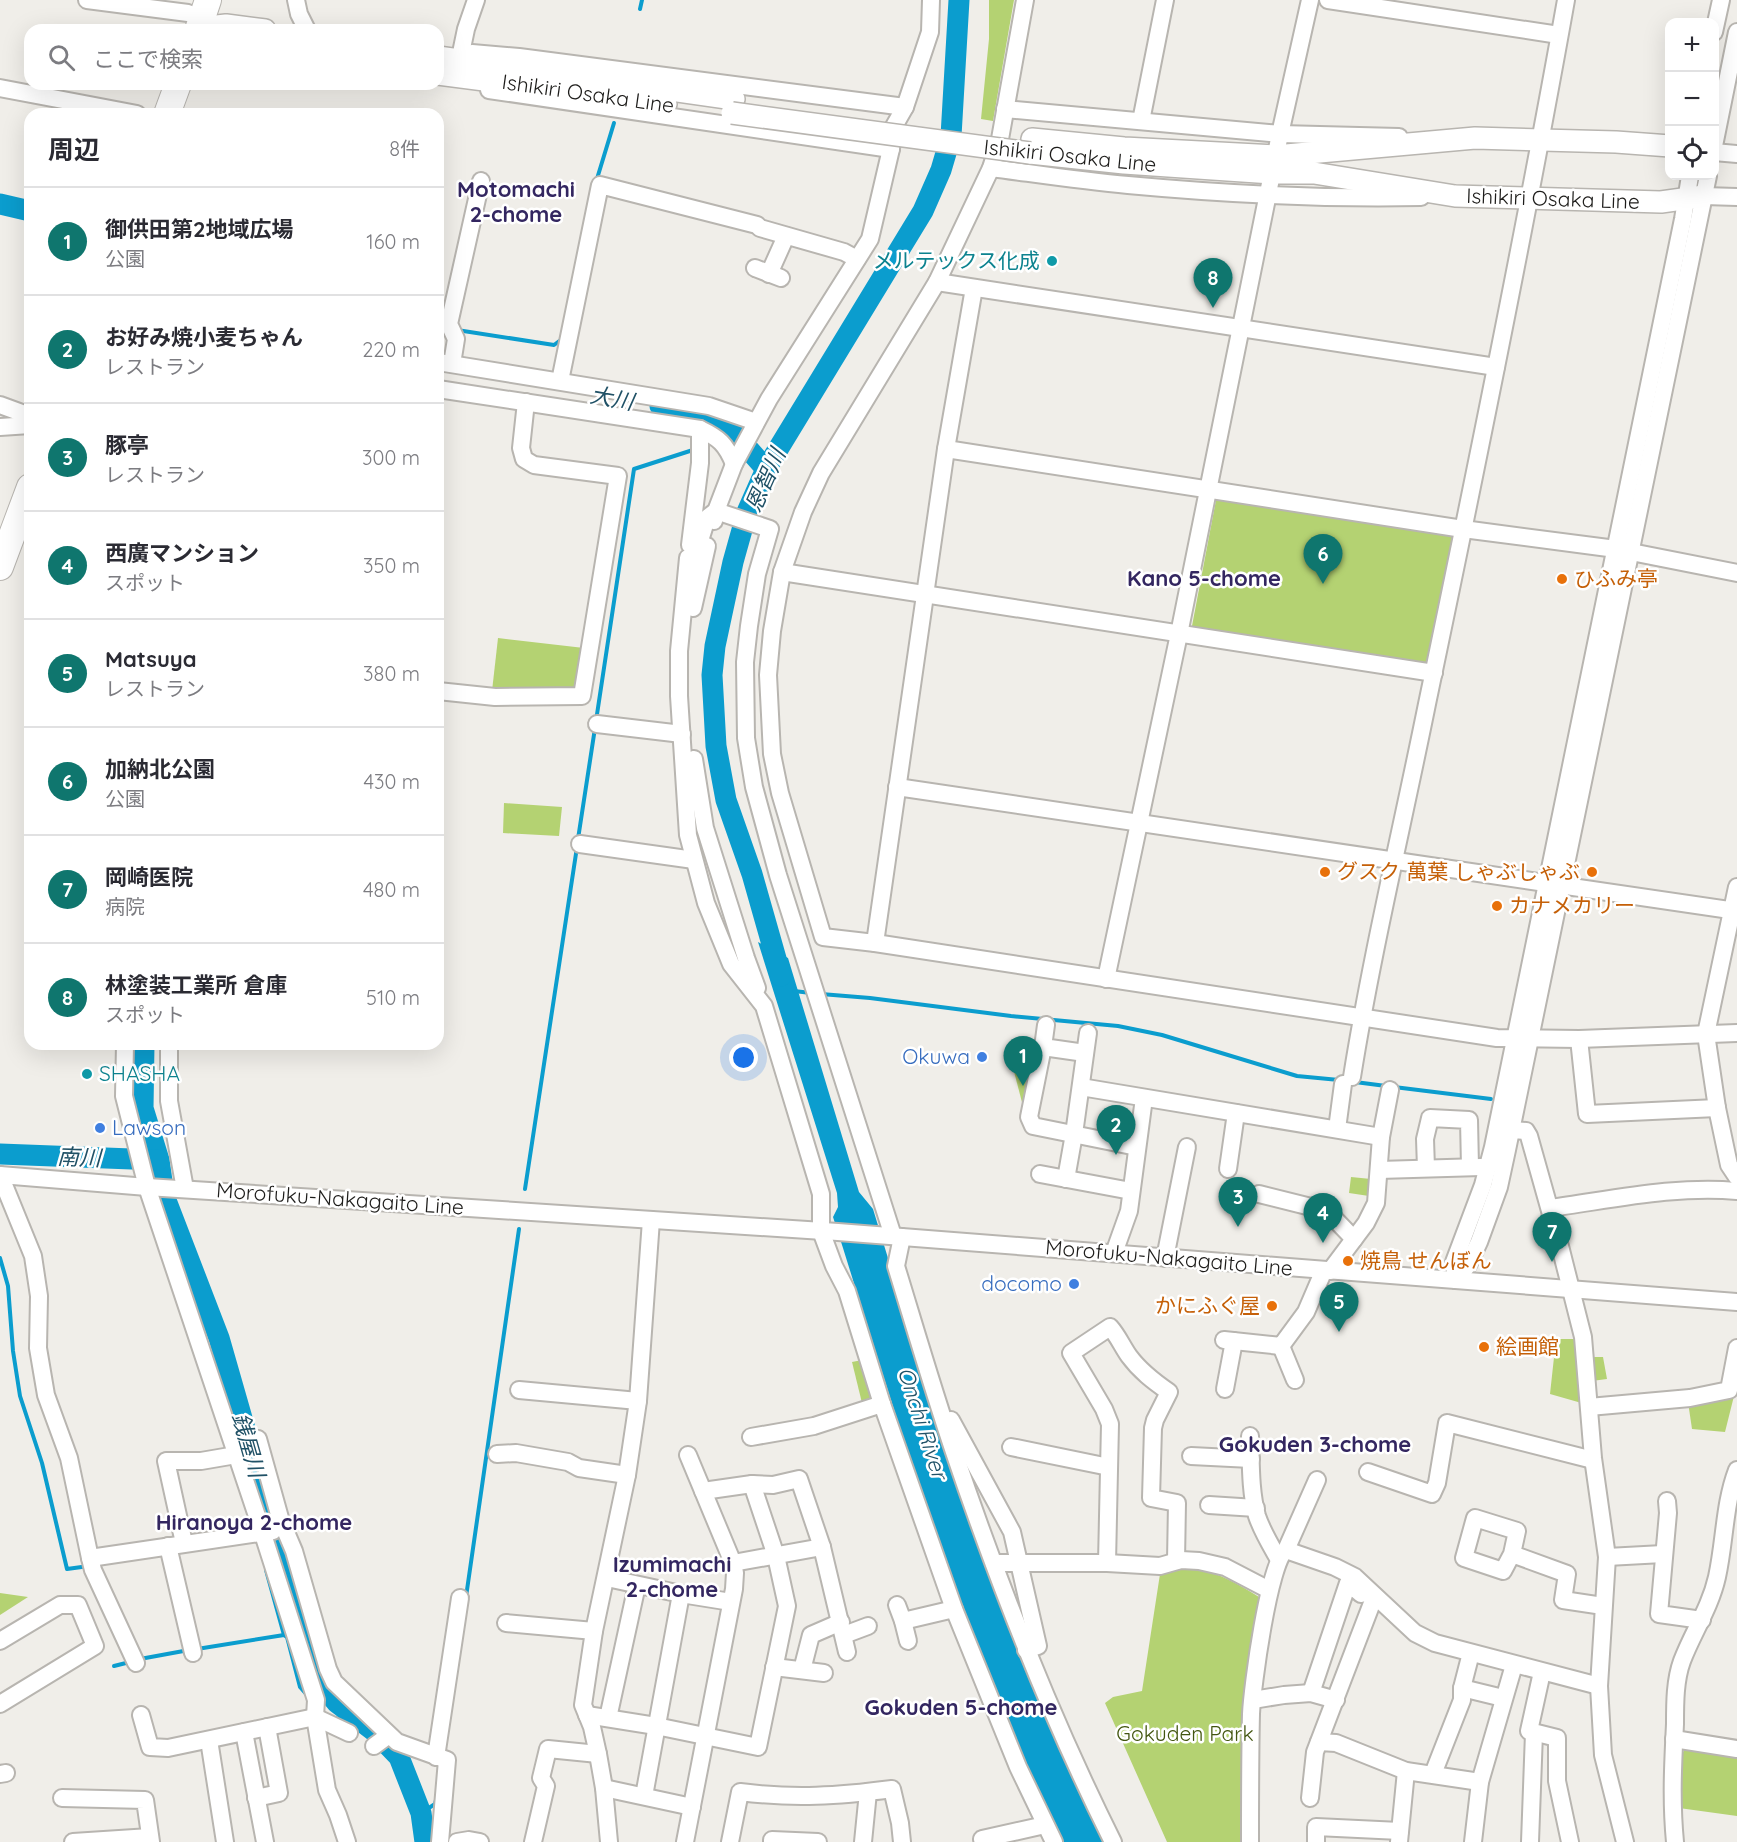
<!DOCTYPE html>
<html lang="ja">
<head>
<meta charset="utf-8">
<style>
	:root { --surface:#fff; --page:#f7f7f7; --text:#2b2b33; --muted:#7c7c81; --line:#e1e1e2; --accent:#0f766e }
	body { margin:0; font-family:Quicksand,"Noto Sans JP",sans-serif; background:var(--page); color:var(--text) }
	.controls { position:absolute; right:18px; top:18px; display:grid; overflow:hidden; border-radius:12px; box-shadow:0 6px 24px #0002 }
	.controls button { width:54px; height:54px; display:grid; place-items:center; padding:0; border:0; border-bottom:2px solid var(--line); background:var(--surface); color:var(--text); font:30px sans-serif }
	.you { position:absolute; left:744px; top:1058px; width:21px; height:21px; margin:-15px; border:4px solid #fff; border-radius:50%; background:#1a73e8; box-shadow:0 0 0 9px #1a73e833 }
	.badge { display:grid; place-items:center; width:39px; height:39px; border-radius:50%; background:var(--accent); color:#fff; font-size:20px; font-weight:700 }
	.pin { position:absolute; translate:-50% -50px; filter:drop-shadow(0 2px 3px #0008) }
	.pin::after { content:''; position:absolute; top:32px; width:21px; height:18px; background:inherit; clip-path:polygon(0 0,100% 0,50% 100%) }
	.list { margin:0; padding:0; list-style:none }
	h2 { display:flex; justify-content:space-between; align-items:center; height:78px; margin:0; padding:0 24px; font-size:26px }
	h2 small { font-size:20px; font-weight:400; color:var(--muted) }
	.list li { display:grid; grid-template-columns:39px 1fr auto; gap:18px; align-items:center; box-sizing:border-box; height:108px; padding:0 24px; border-top:2px solid var(--line) }
	.list b { display:block; font-size:22px; white-space:nowrap }
	.list p { margin:0; font-size:20px; white-space:nowrap; color:var(--muted) }
	.list em { font-size:20px; font-style:normal; color:var(--muted) }
	.icon { flex:none; width:33px; height:33px; fill:none; stroke:currentColor; stroke-width:2; stroke-linecap:round; stroke-linejoin:round }
	.map { position:relative; flex:none; width:1737px; height:1842px; overflow:hidden }
	.search { position:absolute; background:var(--surface); box-shadow:0 6px 24px #0002; left:24px; top:24px; width:420px; height:66px; display:flex; align-items:center; gap:15px; box-sizing:border-box; padding:0 21px; border-radius:18px; color:var(--muted); font-size:22px }
	.panel { position:absolute; background:var(--surface); box-shadow:0 6px 24px #0002; left:24px; top:108px; width:420px; height:942px; border-radius:18px }
	.map>svg:first-child { display:block }
	.green { fill:#b4d272 }
	.water { fill:#0b9dce }
	.lines { fill:none; stroke-linecap:round; stroke-linejoin:round }
	.stream { stroke:#0b9dce; stroke-width:4 }
	.river { stroke:#0b9dce; stroke-width:21 }
	.minor-casing { stroke:#b8b5b0; stroke-width:20 }
	.major-casing { stroke:#b8b5b0; stroke-width:24 }
	.highway-casing { stroke:#b8b5b0; stroke-width:28 }
	.minor { stroke:#fff; stroke-width:16 }
	.major { stroke:#fff; stroke-width:21 }
	.highway { stroke:#fff; stroke-width:26 }
	.major-bridge-casing { stroke:#b8b5b0; stroke-width:24; stroke-linecap:butt }
	.major-bridge { stroke:#fff; stroke-width:21 }
	.culture-dot { fill:#0f9aa8; stroke:#fff; stroke-width:2 }
	.food-dot { fill:#e8710a; stroke:#fff; stroke-width:2 }
	.shop-dot { fill:#3f7fe0; stroke:#fff; stroke-width:2 }
	.labels { text-anchor:middle; stroke-width:5; stroke-linejoin:round; paint-order:stroke }
	.street-label { font-size:21px; fill:#1d1c1a; stroke:#fff }
	.culture-label { font-size:21px; fill:#0d838f; stroke:#fff; text-anchor:end }
	.food-label { font-size:21px; fill:#c56008; stroke:#fff; text-anchor:start }
	.shop-label { font-size:21px; fill:#366cbe; stroke:#fff; text-anchor:end }
	.park-label { font-size:21px; fill:#42550f; stroke:#fff }
	.neighbourhood-label { font-size:22px; font-weight:bold; fill:#332660; stroke:#fff }
	.water-label { font-size:22px; font-style:italic; fill:#205166; stroke:#fff }
</style>
</head>
<body>
<div class="map">
<svg width="1737" height="1842" viewBox="0 0 1737 1842">
	<rect width="100%" height="100%" fill="#f0eee9"/>
	<!-- green -->
	<g class="green">
		<path d="M989,0H1014L993,121L981,119L989,39Z"/>
		<path d="M1216,500L1451,534L1454,541L1430,661L1423,665L1197,631L1192,626Z"/>
		<path d="M498,638L584,648L580,684L573,690L492,691Z"/>
		<path d="M504,803L562,807L559,836L503,833Z"/>
		<path d="M1011,1060L1034,1062L1024,1110Z"/>
		<path d="M1351,1177L1371,1179L1369,1196L1349,1193Z"/>
		<path d="M1556,1339H1579L1581,1357H1603L1607,1379L1584,1382L1585,1404L1550,1394Z"/>
		<path d="M862,1360L873,1401L862,1403L852,1362Z"/>
		<path d="M1735,1392L1725,1432L1692,1429L1688,1402Z"/>
		<path d="M1197,1569C1220,1573 1238,1584 1259,1597L1247,1699L1240,1842H1167L1105,1703L1113,1697L1142,1691L1160,1574L1180,1570Z"/>
		<path d="M0,1593L28,1597L0,1615Z"/>
		<path d="M1685,1749L1737,1756V1816L1679,1808L1681,1755Z"/>
	</g>
	<!-- water -->
	<path class="water" d="M758,942L788,958L859,1192L873,1209L945,1445L1107,1842H1063C1033,1780 1003,1714 978,1650C927,1518 885,1383 843,1248L833,1217L838,1207L837,1193Z"/>
	<g class="lines">
		<!-- stream -->
		<g class="stream">
			<path d="M640,9L642,0"/>
			<path d="M596,182L614,123"/>
			<path d="M457,330L554,345L562,339"/>
			<path d="M726,439L736,435"/>
			<path d="M596,721L634,469L696,449"/>
			<path d="M578,839L595,728"/>
			<path d="M794,991L811,993"/>
			<path d="M821,994L870,998L1011,1016L1118,1026L1162,1035L1297,1076L1339,1080"/>
			<path d="M1355,1082L1386,1086"/>
			<path d="M1394,1087L1491,1099"/>
			<path d="M525,1189L577,847"/>
			<path d="M0,1258L8,1286L13,1351L20,1396L42,1463L67,1569L89,1566"/>
			<path d="M266,1570L284,1635L287,1637L300,1687L307,1695"/>
			<path d="M466,1597L519,1229"/>
			<path d="M197,1649L284,1635"/>
			<path d="M140,1659L189,1650"/>
			<path d="M114,1666L130,1662"/>
			<path d="M335,1718L347,1721L356,1717"/>
			<path d="M421,1813L435,1804L436,1800"/>
		</g>
		<!-- river -->
		<g class="river">
			<path d="M0,204L30,211"/>
			<path d="M660,406L706,414L736,435L766,469"/>
			<path d="M781,976L752,874L726,800L716,746L712,675L715,646L733,562L747,512L766,469L923,211L941,170L951,136L959,0"/>
			<path d="M144,1044L143,1108L159,1160L164,1195L219,1338L278,1544L285,1551L296,1596L307,1629L319,1672L327,1691L337,1703L375,1732L399,1757L421,1813L425,1842"/>
			<path d="M0,1154L158,1160"/>
		</g>
		<defs>
			<g id="minor">
				<path d="M87,0L188,13"/>
				<path d="M296,0L299,14L307,30"/>
				<path d="M931,0L930,32L905,107L893,128L891,149L870,239L769,399L734,464L716,511L707,518L695,557L688,558L679,651V696L688,835L706,903L731,964L764,1006L821,1194V1231L834,1266L847,1291L882,1404L954,1609L1018,1767L1054,1842"/>
				<path d="M1025,0L1000,139L991,168L937,282L821,473L803,512L782,572L772,631L768,675L772,754L780,793L823,937L875,943L1497,1038L1579,1039L1737,1033"/>
				<path d="M1328,0L1559,35"/>
				<path d="M1714,32L1721,0"/>
				<path d="M461,53L466,29L476,0"/>
				<path d="M472,53L519,57L905,107"/>
				<path d="M0,88L137,114"/>
				<path d="M489,90L891,149"/>
				<path d="M1005,109L1280,134L1399,137"/>
				<path d="M1141,121L1165,0"/>
				<path d="M1714,146L1737,32"/>
				<path d="M1714,152L1737,154"/>
				<path d="M991,168C1037,174 1082,181 1128,185C1225,194 1324,199 1421,197"/>
				<path d="M1704,196L1737,197"/>
				<path d="M755,268L781,278"/>
				<path d="M769,274L786,236"/>
				<path d="M937,282L1496,367"/>
				<path d="M438,362L709,406L756,422"/>
				<path d="M452,364L456,339L449,324L481,181"/>
				<path d="M560,381L600,185L757,225L760,228L844,252L857,259"/>
				<path d="M438,389L700,429C719,438 726,444 734,464"/>
				<path d="M0,405L30,416"/>
				<path d="M0,427L30,425"/>
				<path d="M946,449L1463,529L1616,549L1737,573"/>
				<path d="M714,521L716,511L770,529L757,574L749,626L745,662L746,738L754,787L778,875L893,1236"/>
				<path d="M690,545L700,463V429"/>
				<path d="M782,572L1434,673"/>
				<path d="M693,608L707,546"/>
				<path d="M438,691L495,697L582,696L618,476L534,465L524,459L521,448L526,402"/>
				<path d="M597,724L682,734"/>
				<path d="M694,759L705,828L746,958L757,988"/>
				<path d="M897,787C1178,826 1457,871 1737,911"/>
				<path d="M580,844L694,860"/>
				<path d="M1737,887L1706,1034L1717,1108L1729,1165L1737,1177"/>
				<path d="M875,943L946,449L974,288"/>
				<path d="M1106,979L1179,634L1280,134L1310,0"/>
				<path d="M1046,1025L1043,1047L1085,1053"/>
				<path d="M1579,1039L1587,1114L1717,1108"/>
				<path d="M125,1044L124,1096L147,1187L262,1531L316,1700L315,1717L327,1790L338,1815L347,1842"/>
				<path d="M169,1044V1101L185,1189"/>
				<path d="M1043,1047L1029,1117L1033,1126L1137,1147"/>
				<path d="M1352,1077C1372,952 1402,828 1427,704C1476,470 1524,236 1566,0"/>
				<path d="M1081,1087L1381,1137"/>
				<path d="M1337,1129L1343,1084"/>
				<path d="M1512,1130L1526,1131L1529,1136L1561,1250L1583,1337L1593,1458L1607,1557L1599,1686L1603,1755L1625,1842"/>
				<path d="M1426,1168L1425,1139L1430,1118L1469,1120L1470,1167"/>
				<path d="M1228,1169L1236,1113"/>
				<path d="M1379,1170L1481,1167"/>
				<path d="M1040,1174L1131,1191"/>
				<path d="M0,1175L147,1187L838,1232L1737,1302"/>
				<path d="M0,1175L33,1256L39,1296L38,1348L46,1395L69,1458L90,1558L93,1570L136,1663"/>
				<path d="M1066,1179L1074,1134L1088,1033"/>
				<path d="M1259,1194L1327,1211L1354,1239"/>
				<path d="M1550,1208C1610,1200 1677,1185 1737,1191"/>
				<path d="M902,1237L896,1266C915,1328 933,1390 954,1452C999,1585 1050,1716 1113,1842"/>
				<path d="M1114,1253L1129,1211L1144,1098"/>
				<path d="M1165,1258L1187,1147"/>
				<path d="M1330,1271L1366,1223L1376,1203L1381,1137L1390,1090"/>
				<path d="M1456,1280L1468,1265L1479,1242L1499,1187L1507,1150L1708,176"/>
				<path d="M1456,1280L1454,1262L1483,1185L1493,1147L1683,219L1690,176"/>
				<path d="M1224,1340L1281,1346L1306,1312L1324,1270"/>
				<path d="M1281,1346L1295,1380"/>
				<path d="M1225,1389L1234,1341"/>
				<path d="M519,1390L638,1401"/>
				<path d="M1589,1407L1690,1398L1729,1390L1737,1348"/>
				<path d="M951,1420L1012,1532L1038,1646L1026,1650"/>
				<path d="M1250,1436C1251,1462 1250,1491 1257,1516C1262,1531 1270,1544 1278,1558"/>
				<path d="M751,1437L814,1426L882,1404"/>
				<path d="M258,1439L280,1518L294,1551L328,1669L334,1682L397,1742L447,1760L440,1842"/>
				<path d="M1011,1447L1109,1467"/>
				<path d="M497,1454L516,1453L568,1462L579,1468L627,1475"/>
				<path d="M1191,1456L1251,1459"/>
				<path d="M1368,1472L1432,1494L1437,1483L1447,1423L1593,1460"/>
				<path d="M703,1491L752,1484L773,1485L799,1479L822,1547L847,1652"/>
				<path d="M1667,1501L1668,1513L1659,1614L1702,1620"/>
				<path d="M1209,1505L1256,1508"/>
				<path d="M184,1543L166,1461H201L236,1455"/>
				<path d="M168,1546L193,1653"/>
				<path d="M1286,1550L1317,1480"/>
				<path d="M1512,1554L1517,1531L1475,1518L1464,1558L1503,1571L1512,1554L1567,1574L1563,1600L1603,1606"/>
				<path d="M1607,1557L1663,1554"/>
				<path d="M90,1558L273,1531"/>
				<path d="M733,1563L822,1547"/>
				<path d="M994,1563H1107L1160,1566L1181,1560L1199,1561L1225,1567L1269,1590"/>
				<path d="M1107,1563L1110,1424L1104,1409L1071,1353L1110,1327C1118,1336 1122,1346 1129,1356C1140,1371 1153,1381 1169,1392L1155,1420L1153,1428L1151,1498L1177,1503L1176,1561"/>
				<path d="M607,1578L681,1594L731,1602"/>
				<path d="M897,1605L903,1621L908,1641"/>
				<path d="M903,1621L954,1609"/>
				<path d="M506,1623L594,1631"/>
				<path d="M844,1635L868,1626"/>
				<path d="M0,1641L60,1605H78L95,1646L0,1704"/>
				<path d="M774,1667L824,1673"/>
				<path d="M802,1670L811,1635L841,1622"/>
				<path d="M1542,1672L1529,1731L1557,1738V1781L1570,1842"/>
				<path d="M1462,1688L1503,1698"/>
				<path d="M1311,1693L1348,1583L1361,1594"/>
				<path d="M1253,1700L1284,1695L1311,1693L1336,1700"/>
				<path d="M141,1715L150,1747L168,1748L315,1717L349,1733"/>
				<path d="M587,1715L656,1726L758,1747L787,1606L776,1556L752,1484"/>
				<path d="M608,1718L637,1585"/>
				<path d="M244,1732L265,1842"/>
				<path d="M1674,1739L1737,1749"/>
				<path d="M209,1740L225,1842"/>
				<path d="M1319,1742L1336,1743L1406,1771L1480,1782"/>
				<path d="M374,1746L389,1735"/>
				<path d="M436,1757L460,1598"/>
				<path d="M0,1774L6,1773"/>
				<path d="M1433,1774L1462,1700V1688L1471,1653"/>
				<path d="M604,1788L692,1807"/>
				<path d="M644,1796L681,1594"/>
				<path d="M62,1798L145,1800L151,1842"/>
				<path d="M256,1798L279,1793L267,1727"/>
				<path d="M1310,1798L1315,1752L1372,1603"/>
				<path d="M982,1839L1045,1825"/>
				<path d="M73,1842L150,1837"/>
				<path d="M457,1842L469,1840L480,1842"/>
				<path d="M533,1842L546,1786L541,1778L548,1749L598,1754"/>
				<path d="M609,1842L604,1788L598,1754L592,1727L583,1705L594,1631L627,1475L638,1401L651,1220"/>
				<path d="M685,1842L734,1589L735,1573L733,1563L688,1455"/>
				<path d="M730,1842L740,1792C795,1799 838,1796 892,1789L900,1823L902,1842"/>
				<path d="M772,1842V1840L818,1842"/>
				<path d="M863,1842L868,1792"/>
				<path d="M1250,1842C1250,1799 1250,1756 1251,1714C1252,1689 1269,1561 1286,1550L1335,1567L1355,1577L1415,1633L1435,1643L1599,1686"/>
				<path d="M1316,1842V1827L1400,1831"/>
				<path d="M1399,1842L1406,1771"/>
				<path d="M1473,1842L1480,1782L1514,1665"/>
				<path d="M1530,1842L1534,1733"/>
				<path d="M1675,1842C1671,1801 1673,1764 1675,1724C1675,1703 1675,1680 1682,1661C1693,1632 1710,1608 1717,1577C1725,1541 1724,1504 1737,1470"/>
			</g>
			<g id="major">
				<path d="M199,28L226,25L265,30"/>
				<path d="M438,57L734,99"/>
				<path d="M438,74L666,104"/>
				<path d="M1032,139L1124,148L1275,156L1475,138L1616,142L1670,146"/>
				<path d="M1030,153L1124,163L1272,173H1314L1455,196L1661,202L1704,196"/>
			</g>
			<g id="highway">
				<path d="M198,30L208,0"/>
				<path d="M167,114L178,84"/>
				<path d="M0,567L30,487"/>
			</g>
		</defs>
		<!-- minor casing -->
		<use href="#minor" class="minor-casing"/>
		<!-- major casing -->
		<use href="#major" class="major-casing"/>
		<!-- highway casing -->
		<use href="#highway" class="highway-casing"/>
		<!-- minor -->
		<use href="#minor" class="minor"/>
		<!-- major -->
		<use href="#major" class="major"/>
		<!-- highway -->
		<use href="#highway" class="highway"/>
		<defs>
			<path id="major-bridge" d="M732,113L1030,153"/>
		</defs>
		<!-- major-bridge casing -->
		<use href="#major-bridge" class="major-bridge-casing"/>
		<!-- major-bridge -->
		<use href="#major-bridge" class="major-bridge"/>
	</g>
	<!-- markers -->
	<g class="culture-dot">
		<circle cx="1052" cy="261" r="6"/>
		<circle cx="87" cy="1074" r="6"/>
	</g>
	<g class="food-dot">
		<circle cx="1562" cy="579" r="6"/>
		<circle cx="1325" cy="872" r="6"/>
		<circle cx="1592" cy="872" r="6"/>
		<circle cx="1497" cy="906" r="6"/>
		<circle cx="1348" cy="1261" r="6"/>
		<circle cx="1272" cy="1306" r="6"/>
		<circle cx="1484" cy="1347" r="6"/>
	</g>
	<g class="shop-dot">
		<circle cx="982" cy="1057" r="6"/>
		<circle cx="100" cy="1128" r="6"/>
		<circle cx="1074" cy="1284" r="6"/>
	</g>
	<g class="labels">
		<!-- street labels -->
		<g class="street-label">
			<text transform="translate(588 94) rotate(8)" y="7">Ishikiri Osaka Line</text>
			<text transform="translate(1070 156) rotate(6)" y="7">Ishikiri Osaka Line</text>
			<text transform="translate(1553 199) rotate(2)" y="7">Ishikiri Osaka Line</text>
			<text transform="translate(340 1199) rotate(4)" y="7">Morofuku-Nakagaito Line</text>
			<text transform="translate(1169 1258) rotate(5)" y="7">Morofuku-Nakagaito Line</text>
		</g>
		<!-- culture labels -->
		<g class="culture-label">
			<text x="1040" y="268">メルテックス化成</text>
			<text x="99" y="1081" text-anchor="start">SHASHA</text>
		</g>
		<!-- food labels -->
		<g class="food-label">
			<text x="1574" y="586">ひふみ亭</text>
			<text x="1337" y="879">グスク</text>
			<text x="1580" y="879" text-anchor="end">萬葉 しゃぶしゃぶ</text>
			<text x="1509" y="913">カナメカリー</text>
			<text x="1360" y="1268">焼鳥 せんぼん</text>
			<text x="1260" y="1313" text-anchor="end">かにふぐ屋</text>
			<text x="1496" y="1354">絵画館</text>
		</g>
		<!-- shop labels -->
		<g class="shop-label">
			<text x="970" y="1064">Okuwa</text>
			<text x="112" y="1135" text-anchor="start">Lawson</text>
			<text x="1062" y="1291">docomo</text>
		</g>
		<!-- park labels -->
		<g class="park-label">
			<text x="1185" y="1741">Gokuden Park</text>
		</g>
		<!-- neighbourhood labels -->
		<g class="neighbourhood-label">
			<text x="516" y="197">Motomachi<tspan x="516" dy="25">2-chome</tspan></text>
			<text x="1204" y="586">Kano 5-chome</text>
			<text x="1315" y="1452">Gokuden 3-chome</text>
			<text x="254" y="1530">Hiranoya 2-chome</text>
			<text x="672" y="1572">Izumimachi<tspan x="672" dy="25">2-chome</tspan></text>
			<text x="961" y="1715">Gokuden 5-chome</text>
		</g>
		<!-- water labels -->
		<g class="water-label">
			<text transform="translate(612 398) rotate(10)" y="8">大川</text>
			<text transform="translate(765 480) rotate(-66)" y="8">恩智川</text>
			<text transform="translate(79 1157) rotate(2)" y="8">南川</text>
			<text transform="translate(923 1423) rotate(72)" y="8">Onchi River</text>
			<text transform="translate(249 1445) rotate(74)" y="8">銭屋川</text>
		</g>
	</g>
</svg>
<div class="controls">
<button>+</button>
<button>−</button>
<button><svg class="icon" aria-label="locate" viewBox="0 0 24 24"><circle cx="12" cy="12" r="6"/><path d="M12 2v4M12 18v4M2 12h4M18 12h4"/></svg></button>
</div>
<div class="you"></div>
<div class="pin badge" style="left:1023px;top:1086px">1</div>
<div class="pin badge" style="left:1116px;top:1155px">2</div>
<div class="pin badge" style="left:1238px;top:1227px">3</div>
<div class="pin badge" style="left:1323px;top:1243px">4</div>
<div class="pin badge" style="left:1339px;top:1332px">5</div>
<div class="pin badge" style="left:1323px;top:584px">6</div>
<div class="pin badge" style="left:1552px;top:1262px">7</div>
<div class="pin badge" style="left:1213px;top:308px">8</div>
<div class="search"><svg class="icon" aria-label="search" viewBox="0 0 24 24"><circle cx="10" cy="10" r="6"/><path d="M15 15l6 6"/></svg>ここで検索</div>
<section class="panel">
<h2>周辺<small>8件</small></h2>
<ul class="list">
<li><span class="badge">1</span><div><b>御供田第2地域広場</b><p>公園</p></div><em>160 m</em></li>
<li><span class="badge">2</span><div><b>お好み焼小麦ちゃん</b><p>レストラン</p></div><em>220 m</em></li>
<li><span class="badge">3</span><div><b>豚亭</b><p>レストラン</p></div><em>300 m</em></li>
<li><span class="badge">4</span><div><b>西廣マンション</b><p>スポット</p></div><em>350 m</em></li>
<li><span class="badge">5</span><div><b>Matsuya</b><p>レストラン</p></div><em>380 m</em></li>
<li><span class="badge">6</span><div><b>加納北公園</b><p>公園</p></div><em>430 m</em></li>
<li><span class="badge">7</span><div><b>岡崎医院</b><p>病院</p></div><em>480 m</em></li>
<li><span class="badge">8</span><div><b>林塗装工業所 倉庫</b><p>スポット</p></div><em>510 m</em></li>
</ul>
</section>
</div>
</body>
</html>
